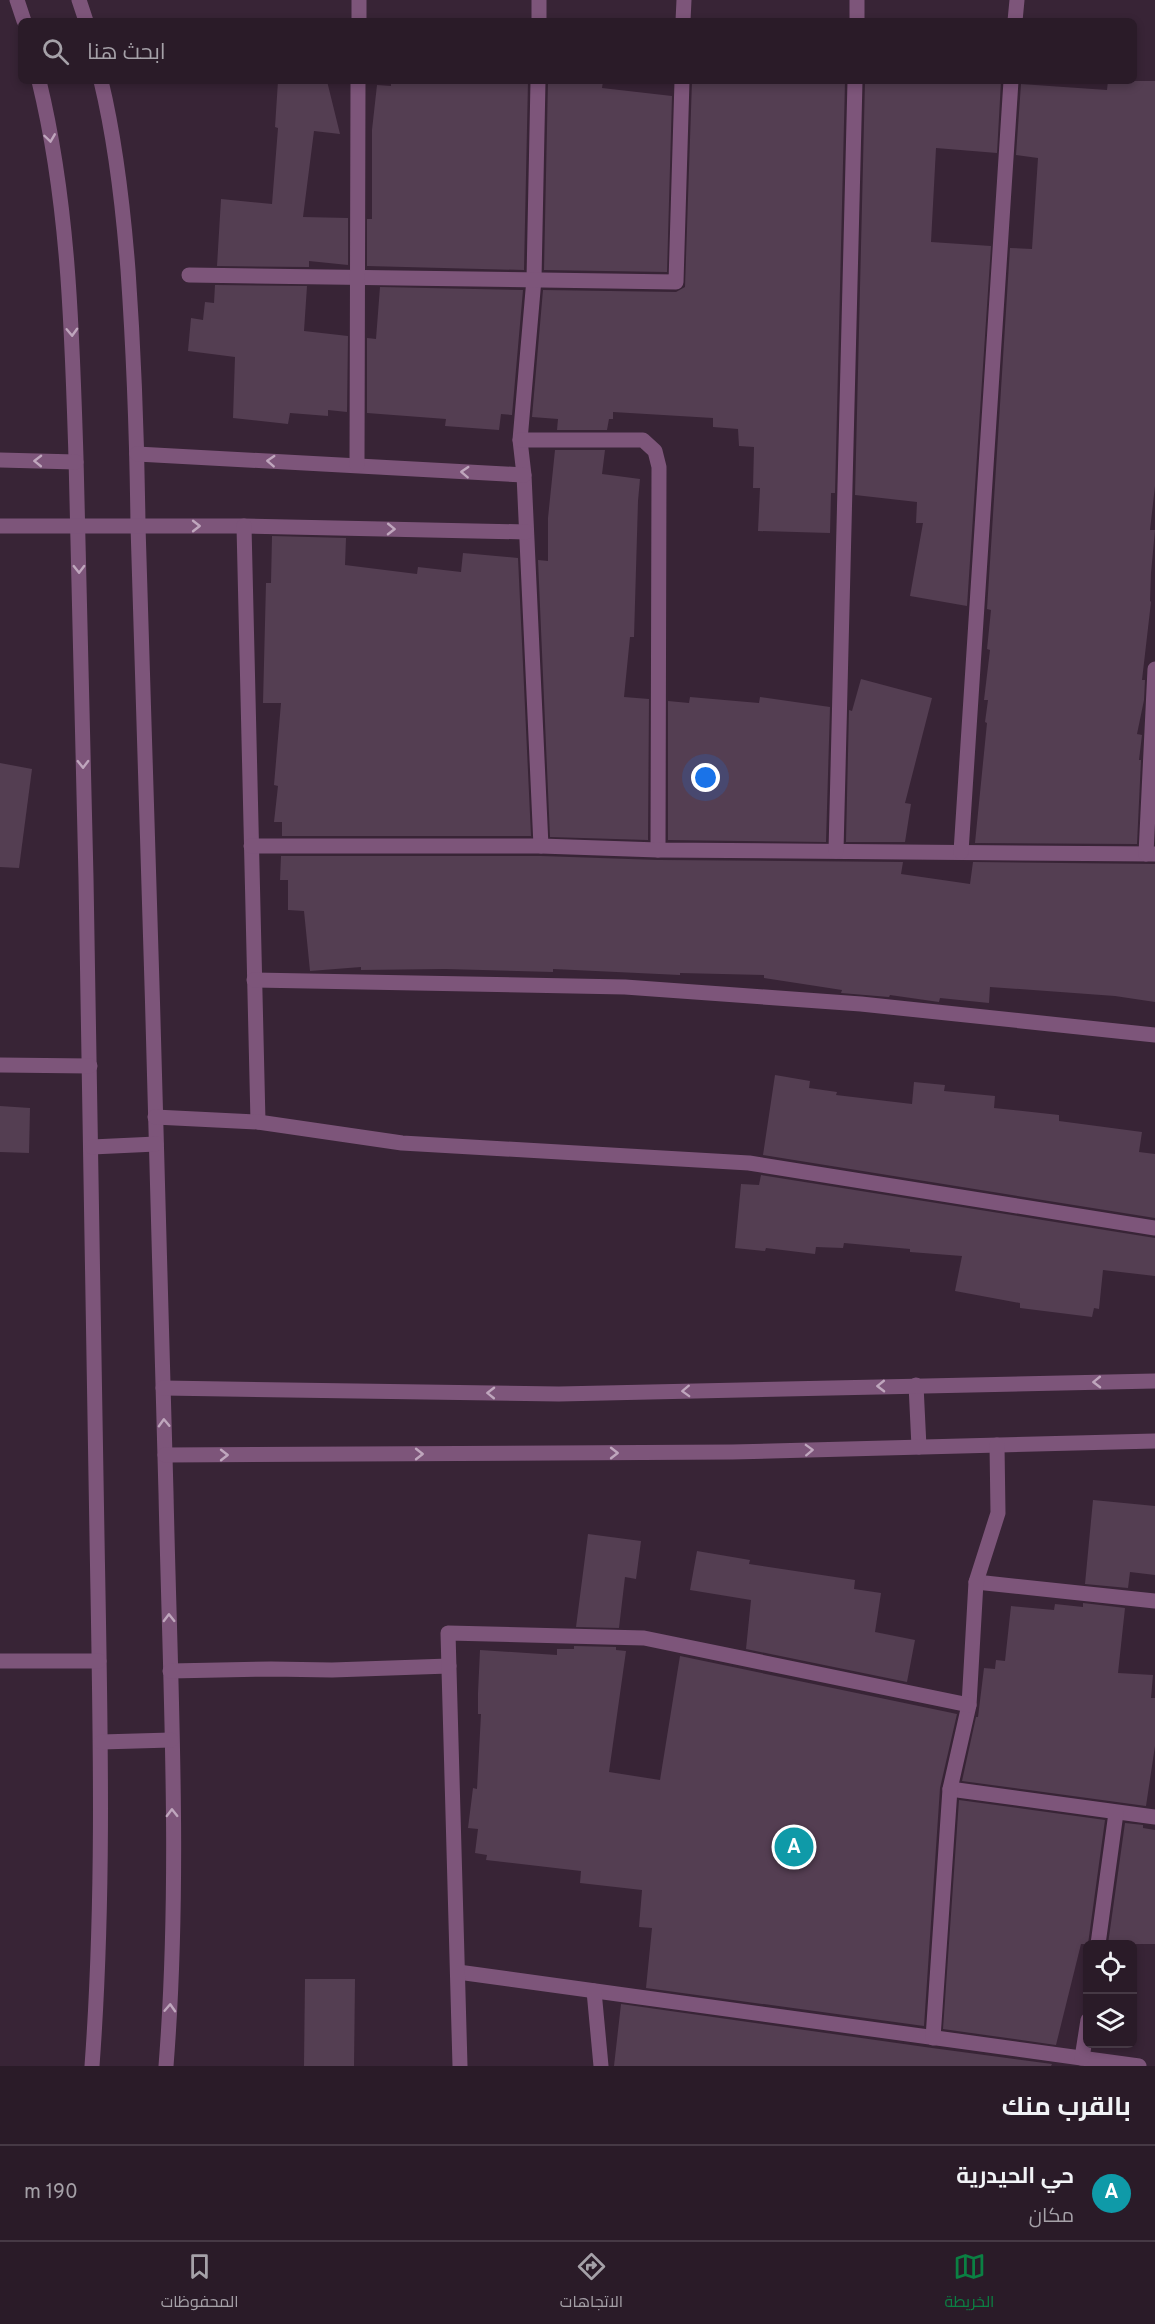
<!DOCTYPE html>
<html lang="ar">
<head>
<meta charset="utf-8">
<style>
	:root { --surface:#2a1b28; --page:#322430; --text:#f1f3f6; --muted:#a5a1a8; --line:#463945; --accent:#0b8043 }
	body { margin:0; font-family:Overpass,Cairo,sans-serif; background:var(--page); color:var(--text); direction:rtl }
	.controls { position:absolute; right:18px; bottom:18px; display:grid; overflow:hidden; border-radius:9px; box-shadow:0 3px 9px #0003 }
	.controls button { width:54px; height:54px; display:grid; place-items:center; padding:0; border:0; border-bottom:2px solid var(--line); background:var(--surface); color:var(--text); font:30px sans-serif }
	.you { position:absolute; left:706px; top:778px; width:21px; height:21px; margin:-15px; border:4px solid #fff; border-radius:50%; background:#1a73e8; box-shadow:0 0 0 9px #1a73e833 }
	.badge { display:grid; place-items:center; width:39px; height:39px; border-radius:50%; background:var(--accent); color:#fff; font-size:20px; font-weight:700 }
	.pin { position:absolute; translate:-50% -50%; border:3px solid #fff; box-shadow:0 2px 6px #0006 }
	.list { margin:0; padding:0; list-style:none }
	h2 { display:flex; justify-content:space-between; align-items:center; height:78px; margin:0; padding:0 24px; font-size:26px }
	h2 small { font-size:20px; font-weight:400; color:var(--muted) }
	.list li { display:grid; grid-template-columns:39px 1fr auto; gap:18px; align-items:center; box-sizing:border-box; height:96px; padding:0 24px; border-top:2px solid var(--line) }
	.list b { display:block; font-size:22px; white-space:nowrap }
	.list p { margin:0; font-size:20px; white-space:nowrap; color:var(--muted) }
	.list em { font-size:20px; font-style:normal; color:var(--muted) }
	.icon { flex:none; width:33px; height:33px; fill:none; stroke:currentColor; stroke-width:2; stroke-linecap:round; stroke-linejoin:round }
	.map { position:relative; flex:none; width:1155px; height:2066px; overflow:hidden; direction:ltr }
	.search { position:absolute; background:var(--surface); box-shadow:0 3px 9px #0003; left:18px; right:18px; top:18px; height:66px; display:flex; align-items:center; gap:15px; box-sizing:border-box; padding:0 21px; border-radius:9px; color:var(--muted); font-size:22px }
	.sheet { height:174px; background:var(--surface) }
	nav { display:flex; justify-content:space-around; align-items:center; box-sizing:border-box; height:84px; border-top:2px solid var(--line); background:var(--surface); font-size:16px; color:var(--muted) }
	nav a { display:grid; justify-items:center; gap:3px }
	nav .on { color:var(--accent) }
	.map>svg:first-child { display:block }
	.building { fill:#543e52 }
	.lines { fill:none; stroke-linecap:round; stroke-linejoin:round }
	.minor { stroke:#7d557a; stroke-width:15 }
	.oneway { stroke:#bfa6bd }
</style>
</head>
<body>
<div class="map">
<svg width="1155" height="2066" viewBox="0 0 1155 2066">
	<rect width="100%" height="100%" fill="#382436"/>
	<!-- building -->
	<g class="building">
		<path d="M278,81H327L340,134L314,131L303,217L348,218V265L309,261V267L217,266L221,199L272,204L278,128L275,127Z"/>
		<path d="M391,81H528L524,270L367,266V219H372V130L377,85L391,86Z"/>
		<path d="M548,81H603L602,88L672,96L667,272L544,270Z"/>
		<path d="M692,81H845L835,493H831L830,533L758,531L760,488H753L754,447L739,446L738,429L713,427V418L613,412V419H609L607,430H557L558,419L532,417L543,290L676,292L685,287Z"/>
		<path d="M865,81H1001L997,153L936,148L931,242L991,246L967,606L910,596L923,523H916L917,502L855,495Z"/>
		<path d="M1108,81H1155V486L1150,530H1155L1151,573L1150,601L1151,602L1142,680H1145L1144,700L1137,734L1142,735L1139,760H1141L1137,844L975,843L987,723L985,722L988,700H984L990,650L987,649L991,610L987,609L1010,248L1032,249L1038,158L1016,155L1021,84L1107,90Z"/>
		<path d="M215,285L307,286L304,331L348,336L347,412L328,410V416L290,413L288,424L233,418L235,357L188,351L191,318L203,320L205,302L214,303Z"/>
		<path d="M380,287L523,290L512,415L501,414L499,430L445,426L446,419L367,413V338L376,339Z"/>
		<path d="M555,450H605L602,474L640,479L638,501L634,637H630L624,697L649,699L648,840L550,837L538,560L548,561V518Z"/>
		<path d="M272,536L346,538L345,565L417,574L418,567L461,572L463,553L518,558L531,836H282V822H274L278,786L274,785L281,703H263L266,583H271Z"/>
		<path d="M861,679L932,698L905,803L911,804L905,842H846L849,710L852,711Z"/>
		<path d="M690,697L759,703L760,697L830,707L826,842L668,840V701L689,703Z"/>
		<path d="M0,763L32,769L19,868L0,867Z"/>
		<path d="M281,856H541L658,860L903,862L901,874L970,884L973,862L1155,864V1002L1115,996L990,987L989,1003L940,998L939,1002L890,995L889,997L841,993L842,990L764,978V975L680,973V975L553,969V972L445,969L361,970V967L310,971L304,911L288,910V880H280Z"/>
		<path d="M775,1075L810,1081L809,1088L837,1092L836,1095L912,1104L914,1082L945,1085L944,1091L995,1096L994,1108L1059,1115V1121L1142,1132L1139,1152L1155,1154V1218L763,1155Z"/>
		<path d="M0,1106L30,1108L29,1153L0,1152Z"/>
		<path d="M761,1175L1155,1238V1276L1103,1270L1099,1309L1094,1308L1092,1317L1020,1308V1303L955,1291L962,1256L910,1252V1249L844,1243L843,1248L816,1247L815,1254L766,1248L765,1251L735,1248L741,1184L759,1185Z"/>
		<path d="M1093,1500L1155,1506V1575L1130,1572L1128,1588L1085,1584Z"/>
		<path d="M588,1534L641,1541L636,1579L625,1577L619,1628L576,1627Z"/>
		<path d="M697,1551L750,1560L749,1564L855,1580L854,1589L881,1593L875,1632L915,1640L907,1682L746,1649L751,1600L690,1590Z"/>
		<path d="M1083,1603L1125,1608L1118,1673L1153,1675L1151,1698H1155V1746L1146,1806L962,1781L976,1717H978L984,1668L995,1669L996,1660L1005,1661L1011,1606L1054,1610L1055,1604L1083,1607Z"/>
		<path d="M574,1646L616,1647V1650L626,1651L609,1772L660,1780L680,1656L957,1714L940,1788L924,2026L646,1988L652,1928L639,1927L642,1890L580,1883L581,1871L486,1860L487,1855L475,1853L478,1829L468,1828L473,1788L477,1789L481,1714H478V1693L480,1650L557,1655V1649H574Z"/>
		<path d="M959,1800L1105,1820L1088,1944H1081L1056,2045L943,2029Z"/>
		<path d="M1125,1823L1143,1825V1828L1155,1830V1944H1108Z"/>
		<path d="M305,1979H355L354,2066H304Z"/>
		<path d="M621,2004L932,2048L1052,2064L1051,2066H614Z"/>
	</g>
	<g class="lines">
		<!-- minor -->
		<g class="minor">
			<path d="M17,0L24,21"/>
			<path d="M79,0L86,21"/>
			<path d="M359,21V0"/>
			<path d="M539,21V0"/>
			<path d="M683,21L684,0"/>
			<path d="M857,21V0"/>
			<path d="M1015,21L1017,0"/>
			<path d="M39,81C69,204 72,332 76,458C80,598 83,738 86,878C91,1097 94,1317 97,1537C100,1713 105,1890 92,2066"/>
			<path d="M101,81C116,143 123,206 128,270C134,356 137,440 138,526C147,848 159,1171 166,1493C170,1684 181,1876 166,2066"/>
			<path d="M538,81L534,279L520,440L524,475L541,846"/>
			<path d="M189,275L676,282L682,81"/>
			<path d="M520,440H643L655,451L659,467L658,850"/>
			<path d="M137,454L524,475"/>
			<path d="M0,460L76,462"/>
			<path d="M357,465L358,81"/>
			<path d="M0,526H244L526,532"/>
			<path d="M244,526L258,1122"/>
			<path d="M251,846H541L658,850L1155,854"/>
			<path d="M836,851L855,81"/>
			<path d="M961,852L1011,81"/>
			<path d="M1146,854L1155,669"/>
			<path d="M254,980L625,987L861,1004L1155,1035"/>
			<path d="M0,1065L90,1066"/>
			<path d="M155,1117L258,1122L402,1143L749,1163L1155,1228"/>
			<path d="M92,1147L156,1144"/>
			<path d="M916,1385L919,1447"/>
			<path d="M163,1388L559,1394L1155,1381"/>
			<path d="M165,1455L732,1452L1155,1441"/>
			<path d="M976,1582L1155,1601"/>
			<path d="M0,1661H99"/>
			<path d="M170,1671L271,1669L332,1670L449,1666"/>
			<path d="M101,1742L171,1740"/>
			<path d="M950,1789L1155,1817"/>
			<path d="M1098,1944L1116,1813"/>
			<path d="M458,1972L1139,2066"/>
			<path d="M594,1991L601,2066"/>
			<path d="M933,2038L950,1789L969,1705L976,1582L998,1513L997,1445"/>
			<path d="M1082,2058L1088,2020"/>
			<path d="M460,2066L448,1633L644,1638L969,1705"/>
		</g>
	</g>
	<!-- one-way arrows -->
	<defs><path id="oneway-chevron" d="M-2-3.5L2.5 0L-2 3.5" fill="none" stroke-width="1.6" stroke-linecap="round" stroke-linejoin="round" transform="scale(1.5)"/></defs>
	<g class="oneway">
		<use href="#oneway-chevron" transform="translate(50 138) rotate(82)"/>
		<use href="#oneway-chevron" transform="translate(72 332) rotate(88)"/>
		<use href="#oneway-chevron" transform="translate(38 461) rotate(-179)"/>
		<use href="#oneway-chevron" transform="translate(271 461) rotate(-177)"/>
		<use href="#oneway-chevron" transform="translate(465 472) rotate(-177)"/>
		<use href="#oneway-chevron" transform="translate(196 526)"/>
		<use href="#oneway-chevron" transform="translate(391 529) rotate(1)"/>
		<use href="#oneway-chevron" transform="translate(79 569) rotate(89)"/>
		<use href="#oneway-chevron" transform="translate(83 764) rotate(89)"/>
		<use href="#oneway-chevron" transform="translate(1097 1382) rotate(179)"/>
		<use href="#oneway-chevron" transform="translate(881 1386) rotate(179)"/>
		<use href="#oneway-chevron" transform="translate(686 1391) rotate(178)"/>
		<use href="#oneway-chevron" transform="translate(491 1393) rotate(-179)"/>
		<use href="#oneway-chevron" transform="translate(164 1423) rotate(-92)"/>
		<use href="#oneway-chevron" transform="translate(809 1450) rotate(-2)"/>
		<use href="#oneway-chevron" transform="translate(614 1453)"/>
		<use href="#oneway-chevron" transform="translate(419 1454)"/>
		<use href="#oneway-chevron" transform="translate(224 1455)"/>
		<use href="#oneway-chevron" transform="translate(169 1618) rotate(-91)"/>
		<use href="#oneway-chevron" transform="translate(172 1813) rotate(-91)"/>
		<use href="#oneway-chevron" transform="translate(170 2008) rotate(-87)"/>
	</g>
</svg>
<div class="controls">
<button><svg class="icon" aria-label="locate" viewBox="0 0 24 24"><circle cx="12" cy="12" r="6"/><path d="M12 2v4M12 18v4M2 12h4M18 12h4"/></svg></button>
<button><svg class="icon" aria-label="layers" viewBox="0 0 24 24"><path d="M12 4l9 5-9 5-9-5zM3 14l9 5 9-5"/></svg></button>
</div>
<div class="you"></div>
<div class="pin badge" style="left:794px;top:1847px;background:#0f9aa8">A</div>
<div class="search"><svg class="icon" aria-label="search" viewBox="0 0 24 24"><circle cx="10" cy="10" r="6"/><path d="M15 15l6 6"/></svg>ابحث هنا</div>
</div>
<section class="sheet">
<h2>بالقرب منك<small></small></h2>
<ul class="list">
<li><span class="badge" style="background:#0f9aa8">A</span><div><b>حي الحيدرية</b><p>مكان</p></div><em>190 m</em></li>
</ul>
</section>
<nav>
<a class="on"><svg class="icon" aria-label="map" viewBox="0 0 24 24"><path d="M3 6l6-2 6 2 6-2v14l-6 2-6-2-6 2zM9 4v14M15 6v14"/></svg>الخريطة</a>
<a><svg class="icon" aria-label="directions" viewBox="0 0 24 24"><path d="M12 3l9 9-9 9-9-9zM9 14v-3h6M13 9l2 2-2 2"/></svg>الاتجاهات</a>
<a><svg class="icon" aria-label="saved" viewBox="0 0 24 24"><path d="M7 4h10v16l-5-4-5 4z"/></svg>المحفوظات</a>
</nav>
</body>
</html>
